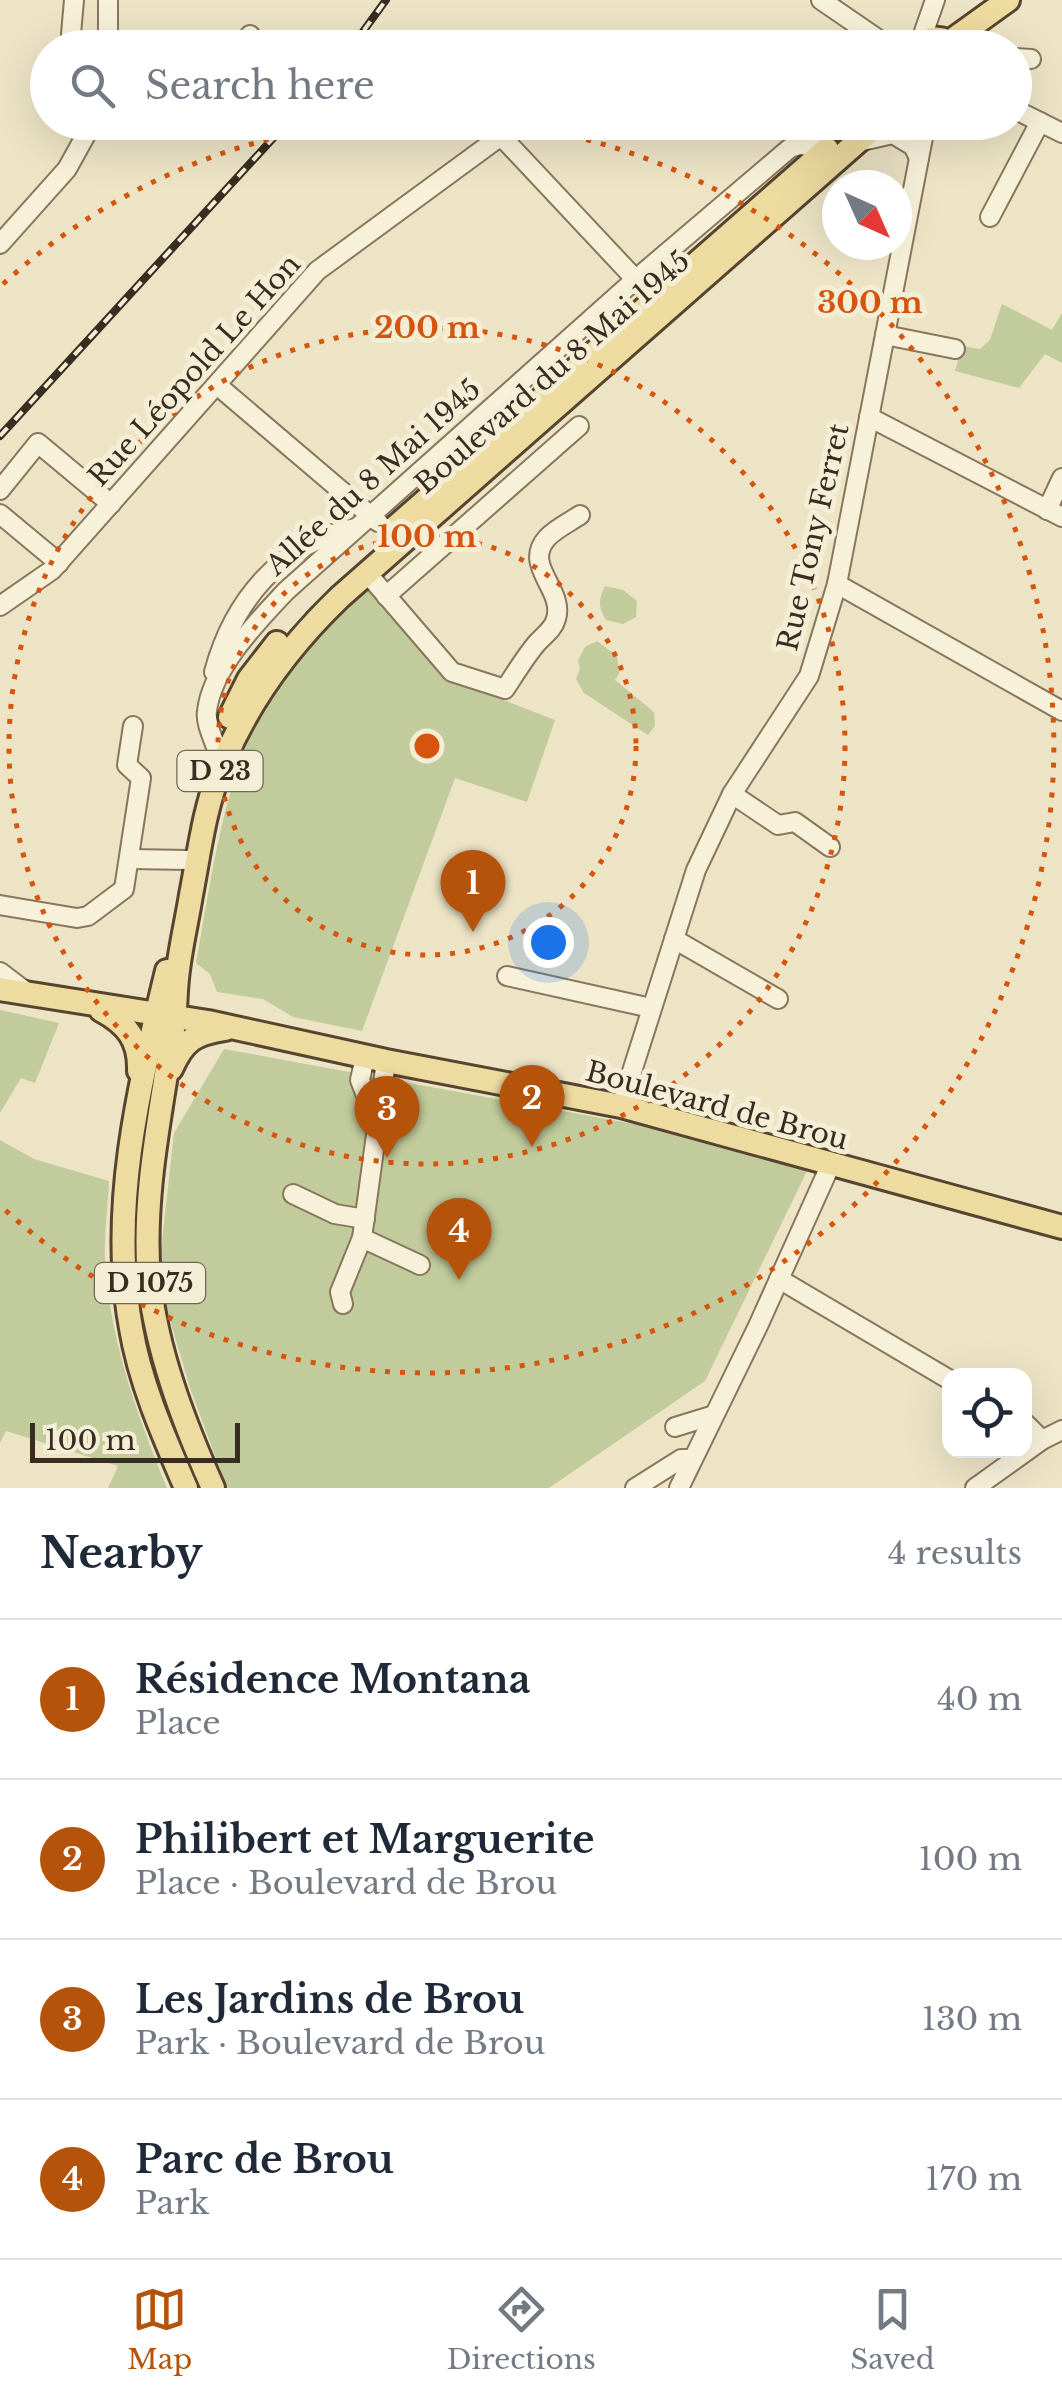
<!DOCTYPE html>
<html lang="en">
<head>
<meta charset="utf-8">
<style>
	:root { --surface:#fff; --page:#f2f2f3; --text:#1f2937; --muted:#747a83; --line:#e0e1e3; --accent:#b45309 }
	body { margin:0; font-family:"Libre Baskerville",serif; background:var(--page); color:var(--text) }
	.controls { position:absolute; right:30px; bottom:30px; display:grid; overflow:hidden; border-radius:20px; box-shadow:0 10px 40px #0002 }
	.controls button { width:90px; height:90px; display:grid; place-items:center; padding:0; border:0; border-bottom:2px solid var(--line); background:var(--surface); color:var(--text); font:50px sans-serif }
	.compass { position:absolute; left:822px; top:170px; width:90px; height:90px; border-radius:50%; background:var(--surface); box-shadow:0 10px 40px #0002; rotate:135deg }
	.scale { position:absolute; left:30px; bottom:25px; width:210px; box-sizing:border-box; padding-left:10px; border:5px solid #382d20; border-top:0; font-size:28px; line-height:35px; white-space:nowrap; color:#382d20; -webkit-text-stroke:8px #f4eed6; paint-order:stroke }
	.you { position:absolute; left:548px; top:942px; width:35px; height:35px; margin:-25px; border:8px solid #fff; border-radius:50%; background:#1a73e8; box-shadow:0 0 0 15px #1a73e833 }
	.badge { display:grid; place-items:center; width:65px; height:65px; border-radius:50%; background:var(--accent); color:#fff; font-size:32px; font-weight:700 }
	.pin { position:absolute; translate:-50% -82px; filter:drop-shadow(0 2px 5px #0008) }
	.pin::after { content:''; position:absolute; top:52px; width:35px; height:30px; background:inherit; clip-path:polygon(0 0,100% 0,50% 100%) }
	.list { margin:0; padding:0; list-style:none }
	h2 { display:flex; justify-content:space-between; align-items:center; height:130px; margin:0; padding:0 40px; font-size:42px }
	h2 small { font-size:32px; font-weight:400; color:var(--muted) }
	.list li { display:grid; grid-template-columns:65px 1fr auto; gap:30px; align-items:center; box-sizing:border-box; height:160px; padding:0 40px; border-top:2px solid var(--line) }
	.list b { display:block; font-size:38px; white-space:nowrap }
	.list p { margin:0; font-size:32px; white-space:nowrap; color:var(--muted) }
	.list em { font-size:32px; font-style:normal; color:var(--muted) }
	.icon { flex:none; width:55px; height:55px; fill:none; stroke:currentColor; stroke-width:2; stroke-linecap:round; stroke-linejoin:round }
	.map { position:relative; flex:none; width:1062px; height:1488px; overflow:hidden }
	.search { position:absolute; background:var(--surface); box-shadow:0 10px 40px #0002; left:30px; right:30px; top:30px; height:110px; display:flex; align-items:center; gap:25px; box-sizing:border-box; padding:0 35px; border-radius:55px; color:var(--muted); font-size:38px }
	.sheet { height:770px; background:var(--surface) }
	nav { display:flex; justify-content:space-around; align-items:center; box-sizing:border-box; height:140px; border-top:2px solid var(--line); background:var(--surface); font-size:28px; color:var(--muted) }
	nav a { display:grid; justify-items:center; gap:5px }
	nav .on { color:var(--accent) }
	.map>svg:first-child { display:block }
	.green { fill:#c2cb9b }
	.lines { fill:none; stroke-linecap:round; stroke-linejoin:round }
	.minor-casing { stroke:#88765d; stroke-width:22 }
	.major-casing { stroke:#564430; stroke-width:28 }
	.minor { stroke:#f8f1da; stroke-width:18 }
	.major { stroke:#eedba0; stroke-width:22 }
	.rail-casing { stroke:#382d20; stroke-width:8 }
	.rail { stroke:#f4eed6; stroke-width:4; stroke-dasharray:11; stroke-linecap:butt }
	.ring { fill:none; stroke:#d6550e; stroke-width:5; stroke-dasharray:5 10 }
	.labels { text-anchor:middle; stroke-width:10; stroke-linejoin:round; paint-order:stroke }
	.shield { fill:#f4eed6; stroke:#706757; stroke-width:2.5 }
	.shield-label { font-size:25px; font-weight:bold; fill:#382d20 }
	.street-label { font-size:28px; fill:#382d20; stroke:#f4eed6 }
	.centre { fill:#d6550e; stroke:#f4eed6; stroke-width:5 }
	.ring-label { font-size:30px; text-anchor:middle; font-weight:bold; fill:#d6550e; stroke:#f4eed6; stroke-width:10; stroke-linejoin:round; paint-order:stroke }
</style>
</head>
<body>
<div class="map">
<svg width="1062" height="1488" viewBox="0 0 1062 1488">
	<rect width="100%" height="100%" fill="#ede4c6"/>
	<!-- green -->
	<g class="green">
		<path d="M1002,304L1052,330L1062,313V363L1045,354L1019,388L955,371L962,346L980,349L990,340Z"/>
		<path d="M605,586L623,590L637,601L636,617L623,624L606,620C598,607 598,600 605,586Z"/>
		<path d="M369,587L445,677L555,720L527,802L455,778L362,1031L293,1017L263,999L217,992L210,974L196,963C217,848 227,743 303,648C322,624 348,605 369,587Z"/>
		<path d="M597,641L617,656L619,674L615,680L654,712L655,726L648,735L584,693L576,679L580,669L578,660L585,647Z"/>
		<path d="M0,1010L59,1023L35,1083L21,1078L0,1113Z"/>
		<path d="M224,1049L639,1125L807,1171L705,1381L549,1488H227L190,1388L165,1303L161,1250L174,1133Z"/>
		<path d="M0,1140L34,1159L109,1181C108,1206 104,1233 105,1258C109,1338 137,1415 167,1488H108L118,1466L6,1431L0,1443Z"/>
	</g>
	<g class="lines">
		<defs>
			<g id="minor">
				<path d="M74,0L71,34L80,48"/>
				<path d="M821,0L891,48"/>
				<path d="M920,43L935,0"/>
				<path d="M108,48V0"/>
				<path d="M239,48L250,35"/>
				<path d="M1014,58L1031,59"/>
				<path d="M1014,109L1062,133"/>
				<path d="M155,122L168,127L175,122"/>
				<path d="M862,141L893,134L913,146L919,158"/>
				<path d="M990,217L1040,122"/>
				<path d="M0,244L67,169L93,122"/>
				<path d="M885,335L955,349"/>
				<path d="M217,385L378,522"/>
				<path d="M869,417L1062,517"/>
				<path d="M0,490L38,443L111,504"/>
				<path d="M1047,510L1062,478"/>
				<path d="M0,514L59,563"/>
				<path d="M367,573L452,672L505,689C515,674 525,657 537,643C544,635 553,630 556,619C565,589 522,566 547,538C555,529 570,522 580,515"/>
				<path d="M837,584L1062,711"/>
				<path d="M386,596L579,426"/>
				<path d="M0,606L52,570L317,271L501,136L654,299"/>
				<path d="M214,672C233,601 281,543 355,528"/>
				<path d="M217,750C213,738 205,722 207,711C212,667 258,621 286,591L636,279L790,148L800,145L827,148"/>
				<path d="M732,794L778,825L795,822L830,847"/>
				<path d="M130,859L189,860"/>
				<path d="M0,905L77,918L88,916L124,889L141,778L127,765L133,726"/>
				<path d="M674,939L778,999"/>
				<path d="M0,972L29,994"/>
				<path d="M507,976L651,1008"/>
				<path d="M365,1057L360,1080L367,1098L379,1102"/>
				<path d="M621,1106L696,870L732,794L809,676L837,584L926,122"/>
				<path d="M293,1194L335,1214L365,1219"/>
				<path d="M362,1238L420,1265"/>
				<path d="M779,1279L950,1380"/>
				<path d="M343,1304L340,1292L362,1238L386,1061"/>
				<path d="M1024,1422L1042,1440"/>
				<path d="M675,1427L714,1415"/>
				<path d="M635,1488L681,1459H692"/>
				<path d="M679,1488L758,1326L830,1166"/>
				<path d="M975,1488L1042,1440L1062,1430"/>
			</g>
			<g id="major">
				<path d="M951,41L1008,0"/>
				<path d="M916,48C930,35 944,36 958,48"/>
				<path d="M392,530L827,149"/>
				<path d="M230,717L249,679L277,643"/>
				<path d="M167,971C139,1087 109,1209 131,1328C140,1383 164,1437 186,1488"/>
				<path d="M0,989L208,1022L386,1061L621,1106L1062,1227"/>
				<path d="M101,1010C127,1024 140,1040 139,1071"/>
				<path d="M171,1069C184,1040 194,1034 225,1029"/>
				<path d="M213,1488C184,1423 156,1350 149,1279C142,1196 161,1112 173,1030C176,1010 175,990 178,970C181,945 187,920 191,895C199,854 204,810 220,770C246,704 289,646 340,597L880,122"/>
			</g>
		</defs>
		<!-- minor casing -->
		<use href="#minor" class="minor-casing"/>
		<!-- major casing -->
		<use href="#major" class="major-casing"/>
		<!-- minor -->
		<use href="#minor" class="minor"/>
		<!-- major -->
		<use href="#major" class="major"/>
		<defs>
			<g id="rail">
				<path d="M351,48L386,0"/>
				<path d="M0,436L288,122"/>
			</g>
		</defs>
		<!-- rail casing -->
		<use href="#rail" class="rail-casing"/>
		<!-- rail -->
		<use href="#rail" class="rail"/>
	</g>
	<!-- distance rings -->
	<g class="ring">
		<circle cx="427" cy="746" r="209"/>
		<circle cx="427" cy="746" r="418"/>
		<path d="M3 284A627 627 0 0 1 356 123M498 123A627 627 0 1 1 3 1208"/>
	</g>
	<g class="labels">
		<!-- shield labels -->
		<g class="shield">
			<rect x="177.5" y="751" width="85" height="40" rx="8"/>
			<rect x="95" y="1263" width="110" height="40" rx="8"/>
		</g>
		<g class="shield-label">
			<text x="220" y="780">D 23</text>
			<text x="150" y="1292">D 1075</text>
		</g>
		<!-- street labels -->
		<g class="street-label">
			<text transform="translate(194 370) rotate(-48)" y="10">Rue Léopold Le Hon</text>
			<text transform="translate(552 372) rotate(-41)" y="10">Boulevard du 8 Mai 1945</text>
			<text transform="translate(373 477) rotate(-42)" y="10">Allée du 8 Mai 1945</text>
			<text transform="translate(813 537) rotate(-77)" y="10">Rue Tony Ferret</text>
			<text transform="translate(717 1105) rotate(15)" y="10">Boulevard de Brou</text>
		</g>
	</g>
	<circle cx="427" cy="746" r="15" class="centre"/>
	<g class="ring-label">
		<text x="870" y="313">300 m</text>
		<text x="427" y="338">200 m</text>
		<text x="427" y="547">100 m</text>
	</g>
</svg>
<div class="controls">
<button><svg class="icon" aria-label="locate" viewBox="0 0 24 24"><circle cx="12" cy="12" r="6"/><path d="M12 2v4M12 18v4M2 12h4M18 12h4"/></svg></button>
</div>
<svg class="compass" viewBox="-18 -18 36 36"><path d="M0-13l5 13h-10z" fill="#e53935"/><path d="M0 13l5-13h-10z" fill="#747a83"/></svg>
<div class="scale">100 m</div>
<div class="you"></div>
<div class="pin badge" style="left:473px;top:932px">1</div>
<div class="pin badge" style="left:532px;top:1147px">2</div>
<div class="pin badge" style="left:387px;top:1158px">3</div>
<div class="pin badge" style="left:459px;top:1280px">4</div>
<div class="search"><svg class="icon" aria-label="search" viewBox="0 0 24 24"><circle cx="10" cy="10" r="6"/><path d="M15 15l6 6"/></svg>Search here</div>
</div>
<section class="sheet">
<h2>Nearby<small>4 results</small></h2>
<ul class="list">
<li><span class="badge">1</span><div><b>Résidence Montana</b><p>Place</p></div><em>40 m</em></li>
<li><span class="badge">2</span><div><b>Philibert et Marguerite</b><p>Place · Boulevard de Brou</p></div><em>100 m</em></li>
<li><span class="badge">3</span><div><b>Les Jardins de Brou</b><p>Park · Boulevard de Brou</p></div><em>130 m</em></li>
<li><span class="badge">4</span><div><b>Parc de Brou</b><p>Park</p></div><em>170 m</em></li>
</ul>
</section>
<nav>
<a class="on"><svg class="icon" aria-label="map" viewBox="0 0 24 24"><path d="M3 6l6-2 6 2 6-2v14l-6 2-6-2-6 2zM9 4v14M15 6v14"/></svg>Map</a>
<a><svg class="icon" aria-label="directions" viewBox="0 0 24 24"><path d="M12 3l9 9-9 9-9-9zM9 14v-3h6M13 9l2 2-2 2"/></svg>Directions</a>
<a><svg class="icon" aria-label="saved" viewBox="0 0 24 24"><path d="M7 4h10v16l-5-4-5 4z"/></svg>Saved</a>
</nav>
</body>
</html>
